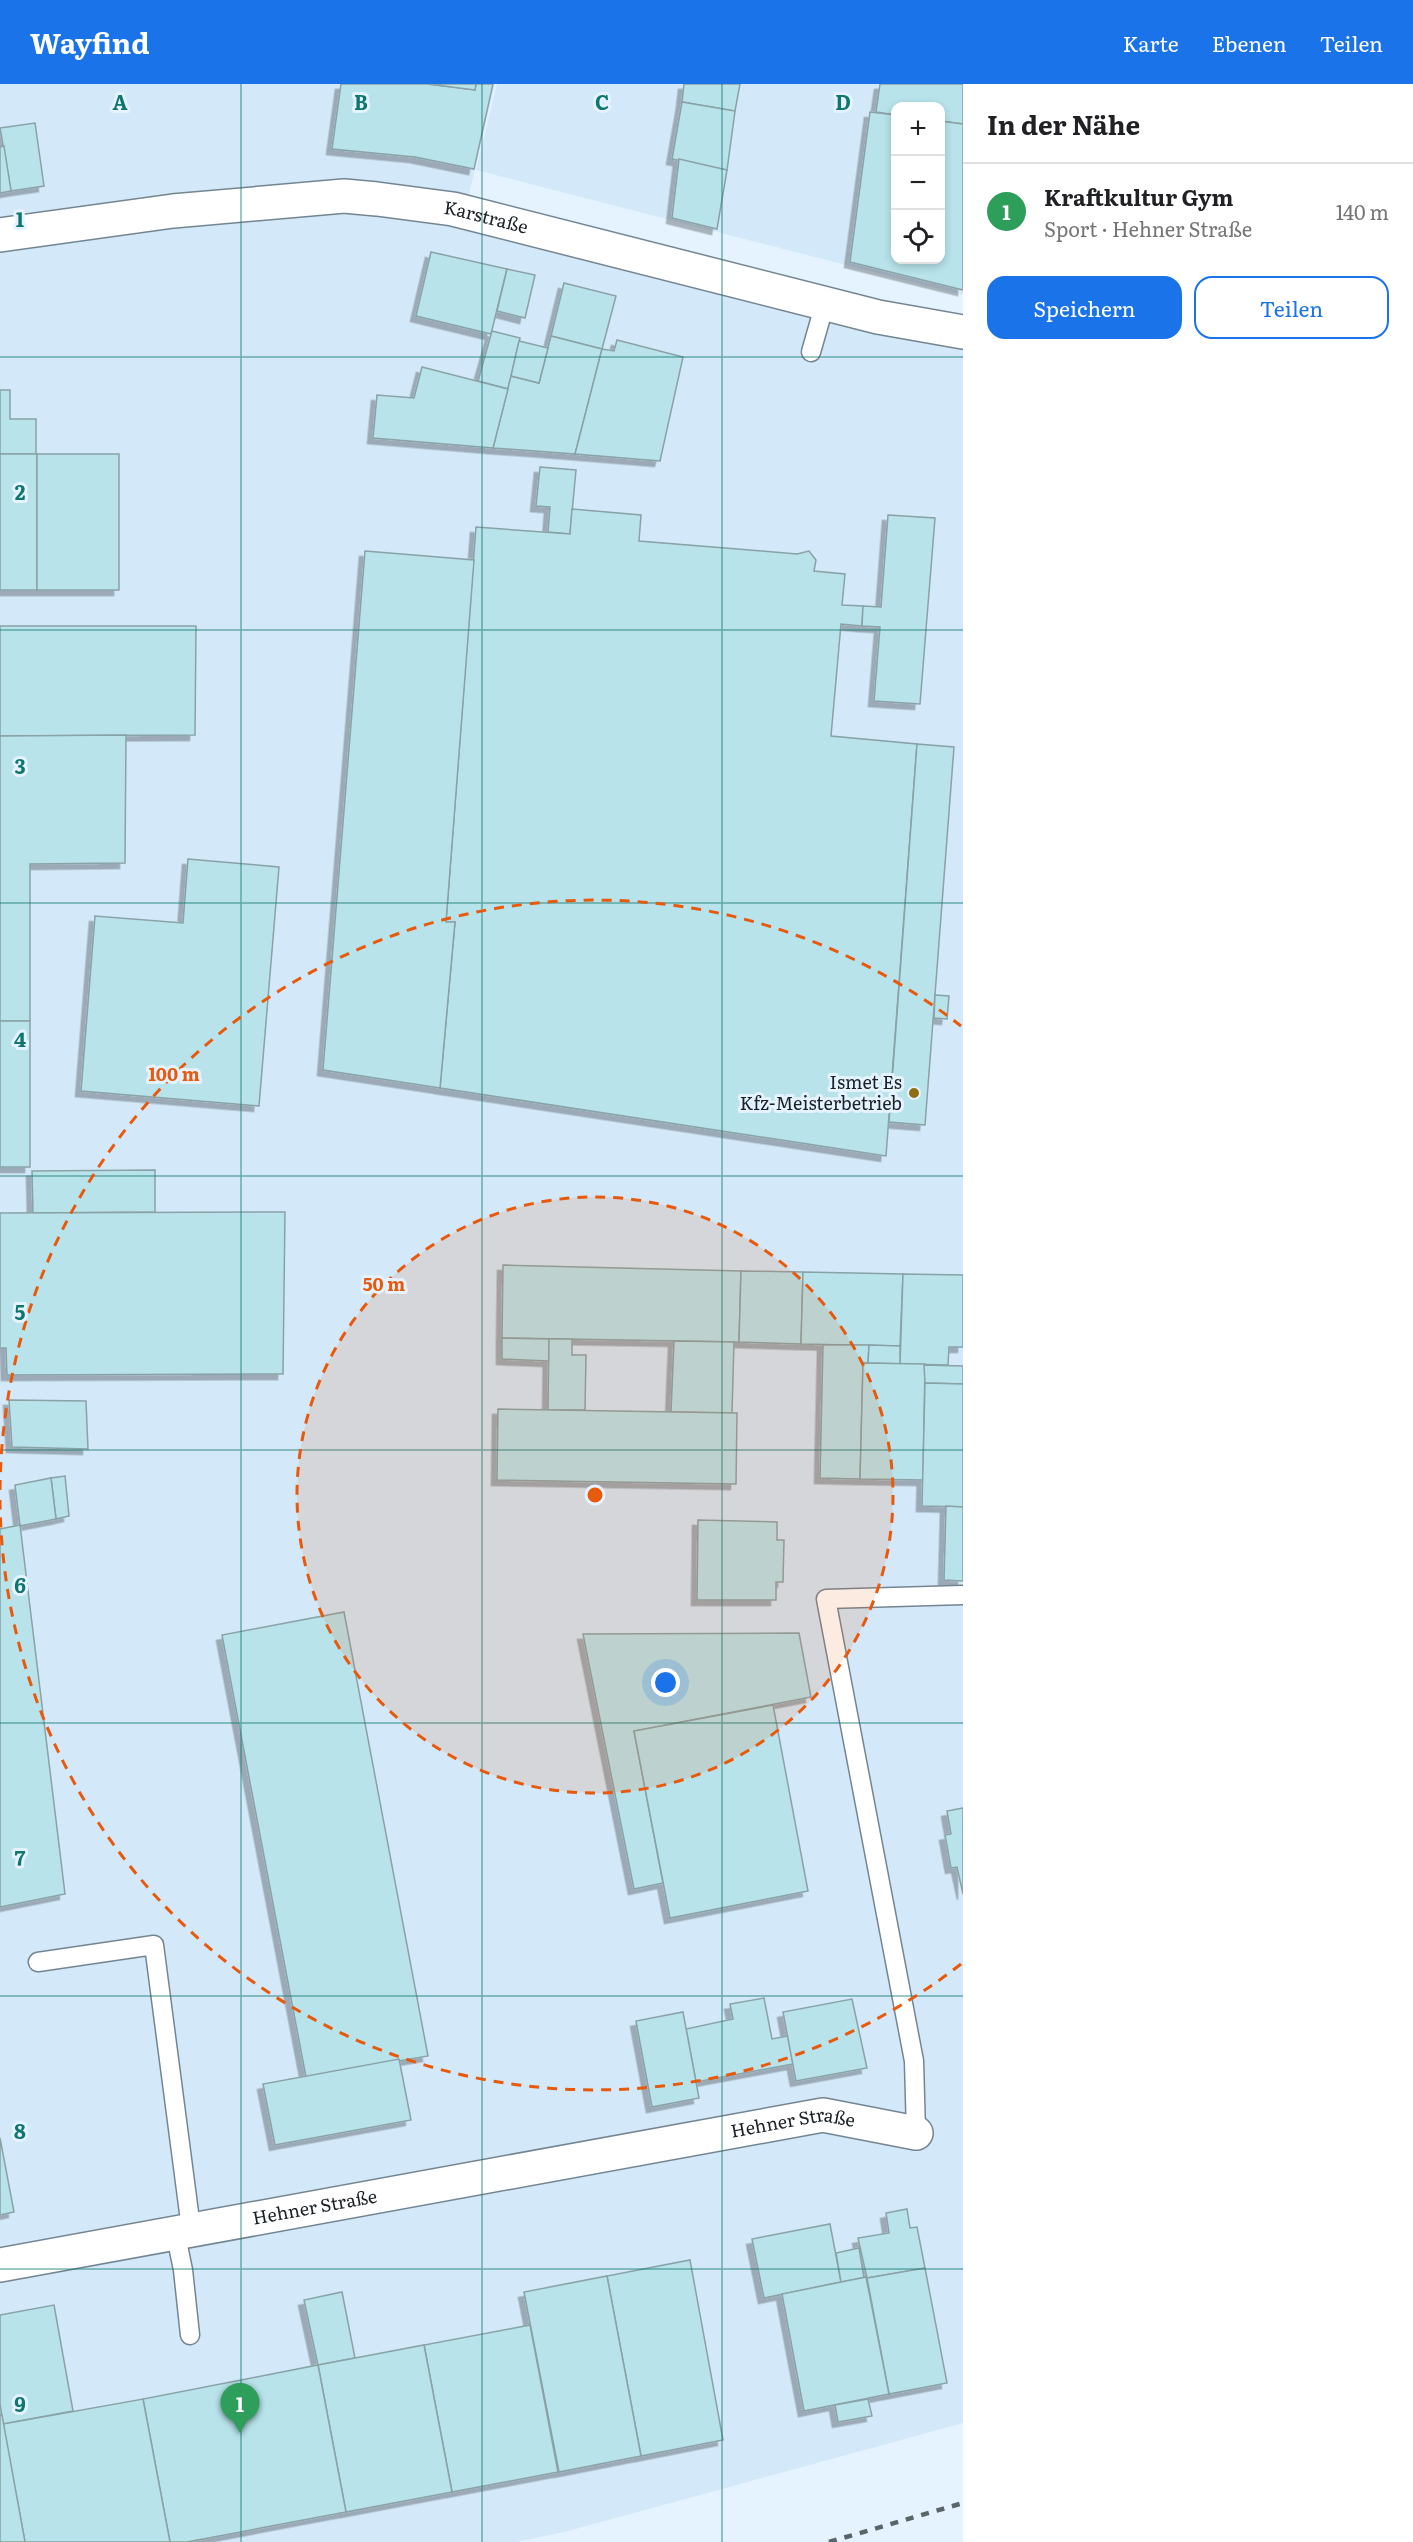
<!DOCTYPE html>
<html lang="de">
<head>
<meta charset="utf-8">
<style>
	:root { --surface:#fff; --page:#f2f2f2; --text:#202124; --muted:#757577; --line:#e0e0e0; --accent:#1a73e8 }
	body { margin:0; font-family:Literata,serif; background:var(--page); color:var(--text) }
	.controls { position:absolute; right:18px; top:18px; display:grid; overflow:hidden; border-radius:12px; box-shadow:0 3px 9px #0003 }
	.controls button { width:54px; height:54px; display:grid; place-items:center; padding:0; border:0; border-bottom:2px solid var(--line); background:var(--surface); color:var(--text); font:30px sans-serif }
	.you { position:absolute; left:666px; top:1599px; width:21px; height:21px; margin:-15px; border:4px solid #fff; border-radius:50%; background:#1a73e8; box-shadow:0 0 0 9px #1a73e833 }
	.badge { display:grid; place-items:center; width:39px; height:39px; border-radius:50%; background:var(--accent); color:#fff; font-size:20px; font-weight:700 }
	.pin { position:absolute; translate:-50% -50px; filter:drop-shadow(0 2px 3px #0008) }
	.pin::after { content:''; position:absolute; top:32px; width:21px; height:18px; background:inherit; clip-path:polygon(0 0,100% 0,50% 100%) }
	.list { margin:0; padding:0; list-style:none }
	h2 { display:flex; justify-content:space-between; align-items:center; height:78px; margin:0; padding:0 24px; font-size:26px }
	h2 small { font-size:20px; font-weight:400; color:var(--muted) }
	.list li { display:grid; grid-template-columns:39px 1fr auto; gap:18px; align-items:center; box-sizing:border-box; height:96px; padding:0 24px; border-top:2px solid var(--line) }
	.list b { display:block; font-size:22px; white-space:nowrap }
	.list p { margin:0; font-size:20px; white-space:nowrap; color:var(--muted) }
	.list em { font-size:20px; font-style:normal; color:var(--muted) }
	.actions { display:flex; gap:12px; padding:18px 24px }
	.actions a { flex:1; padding:14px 0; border:2px solid var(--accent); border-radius:18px; text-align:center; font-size:21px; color:var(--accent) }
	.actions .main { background:var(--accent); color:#fff }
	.icon { flex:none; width:33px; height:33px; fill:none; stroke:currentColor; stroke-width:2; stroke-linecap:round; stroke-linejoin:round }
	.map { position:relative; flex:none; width:963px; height:2458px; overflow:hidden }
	header { display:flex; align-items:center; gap:36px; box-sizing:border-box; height:84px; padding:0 30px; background:var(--accent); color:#fff }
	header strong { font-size:28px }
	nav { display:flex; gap:33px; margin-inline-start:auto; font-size:21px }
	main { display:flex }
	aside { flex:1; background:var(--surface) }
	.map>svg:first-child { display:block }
	.built { fill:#d3e8f8; fill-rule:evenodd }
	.building { fill:#b8e3eb; stroke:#89a2a6; stroke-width:1.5; filter:url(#shadow) }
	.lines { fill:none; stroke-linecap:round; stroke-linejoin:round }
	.lane-casing { stroke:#748592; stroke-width:21 }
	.street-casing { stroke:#748592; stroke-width:36 }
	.lane { stroke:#fff; stroke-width:18 }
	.street { stroke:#fff; stroke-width:33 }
	.rail { stroke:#5a646b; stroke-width:4.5; stroke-dasharray:8 8; stroke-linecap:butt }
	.grid { fill:none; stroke:#0f766e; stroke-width:1.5; stroke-opacity:0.55 }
	.ring { fill:none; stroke:#e8590c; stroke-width:3; stroke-dasharray:10 8 }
	.poi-dot { fill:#906f14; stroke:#e4f3ff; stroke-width:2 }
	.labels { text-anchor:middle; stroke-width:6; stroke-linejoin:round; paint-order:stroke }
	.street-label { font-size:18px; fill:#1b2227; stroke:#e4f3ff }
	.poi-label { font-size:18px; fill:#1b2227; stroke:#e4f3ff; text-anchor:end }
	.grid-label { font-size:20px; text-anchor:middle; font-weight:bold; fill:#0f766e; stroke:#e4f3ff; stroke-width:6; stroke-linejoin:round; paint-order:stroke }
	.centre { fill:#e8590c; stroke:#e4f3ff; stroke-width:3 }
	.ring-label { font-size:18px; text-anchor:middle; font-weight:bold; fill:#e8590c; stroke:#e4f3ff; stroke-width:6; stroke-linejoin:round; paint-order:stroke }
</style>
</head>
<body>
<header>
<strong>Wayfind</strong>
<nav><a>Karte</a><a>Ebenen</a><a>Teilen</a></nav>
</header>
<main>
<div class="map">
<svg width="963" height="2458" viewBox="0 0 963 2458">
	<defs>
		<filter id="shadow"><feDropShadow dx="-5.5" dy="5.5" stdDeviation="0" flood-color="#0004"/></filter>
	</defs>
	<rect width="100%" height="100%" fill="#e4f3ff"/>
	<!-- built -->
	<g class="built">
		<path d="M0,0H495L466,123L963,248V2339L568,2447L516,2458H0Z"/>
		<path d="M497,0H963V211L476,86ZM896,22H940V176H896Z"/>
	</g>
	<!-- building -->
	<g class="building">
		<path d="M341,0H428L475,6L476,0H493L474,85L415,73L332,65Z"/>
		<path d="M428,0H476L475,6Z"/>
		<path d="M684,0H740L735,27L682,18Z"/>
		<path d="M880,0H963V40L940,37V22H896V31L876,28Z"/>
		<path d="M682,18L735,27L727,86L672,75Z"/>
		<path d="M870,28L896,31V176H940V37L963,40V206L850,178Z"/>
		<path d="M35,39L44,102L11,107L0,44Z"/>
		<path d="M4,62L11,107L0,109V63Z"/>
		<path d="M679,75L727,86L717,145L672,134Z"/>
		<path d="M431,168L507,185L491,250L416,232Z"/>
		<path d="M507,185L535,191L525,234L497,227Z"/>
		<path d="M564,199L616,212L602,265L551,252Z"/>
		<path d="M492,247L520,254L508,305L478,297Z"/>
		<path d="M551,252L602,265L575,370L493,364L511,292L539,299Z"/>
		<path d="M617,256L683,273L660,377L575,370L602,265L614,267Z"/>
		<path d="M519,257L548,264L539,299L511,292Z"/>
		<path d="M422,283L508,305L493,364L373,354L377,311L414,314Z"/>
		<path d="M0,306H10V335H36V370H0Z"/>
		<rect x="0" y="370" width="37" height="136"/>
		<rect x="37" y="370" width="82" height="136"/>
		<path d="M540,383L576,386L570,450L548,448L550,423L536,422Z"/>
		<path d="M572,425L641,431L639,457L797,470L809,467L816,476L814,487L845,490L842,521L863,522L862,542L841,540L831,652L917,660L886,1072L440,1004L455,838H446L476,443L570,450Z"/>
		<path d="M888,431L935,434L920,620L874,617L880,543L862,542L863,522L881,523Z"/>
		<path d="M365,467L474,476L446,838H455L440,1004L323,986Z"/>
		<path d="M0,542H196L195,651L0,652Z"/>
		<path d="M126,651L125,779L30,780V937H0V652Z"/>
		<path d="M917,660L954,663L925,1041L889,1038Z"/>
		<path d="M188,775L279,783L259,1022L81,1007L95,832L183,839Z"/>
		<path d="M935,911L949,912L947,935L934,934Z"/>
		<rect x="0" y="937" width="30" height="146"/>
		<path d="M155,1086V1128L33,1129L32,1087Z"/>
		<path d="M285,1128L283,1290L7,1291L6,1264H0V1129Z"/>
		<path d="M503,1181L741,1187L739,1258L502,1254Z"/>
		<path d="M741,1187L803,1188L801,1260L739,1258Z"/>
		<path d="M803,1188L903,1190L900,1262L801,1260Z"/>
		<path d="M903,1190L963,1191V1263H949L948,1281L900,1280Z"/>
		<path d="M502,1254L549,1255V1277L502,1275Z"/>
		<path d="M549,1255H572V1271H586L585,1326H548Z"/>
		<path d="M674,1257L734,1258L732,1329L671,1328Z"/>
		<path d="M823,1261H869L868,1279H863L860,1395L820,1394Z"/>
		<path d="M869,1261L900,1262V1280L868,1279Z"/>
		<path d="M863,1279L925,1280L923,1396L860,1395Z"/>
		<path d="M924,1281L963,1282V1300L925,1299Z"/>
		<path d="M925,1299L963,1300V1423L922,1422Z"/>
		<path d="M9,1316L86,1317L88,1365L12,1363Z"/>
		<path d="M498,1325L737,1329L736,1400L497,1396Z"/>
		<path d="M65,1392L69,1432L56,1435L51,1394Z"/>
		<path d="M51,1394L56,1435L20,1442L15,1401Z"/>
		<path d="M946,1422L963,1423V1497L944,1496Z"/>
		<path d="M698,1436L777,1438V1456H784L783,1498H776V1516H697Z"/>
		<path d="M20,1441L65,1810L0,1823V1445Z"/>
		<path d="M344,1528L428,1972L306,1993L222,1551Z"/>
		<path d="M799,1549L811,1613L634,1647L663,1799L634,1805L583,1550Z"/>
		<path d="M773,1621L808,1807L670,1834L634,1647Z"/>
		<path d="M963,1724V1810L957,1783L951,1784L945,1751L951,1750L947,1727Z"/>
		<path d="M764,1914L772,1955L788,1952L793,1980L696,1998L686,1945L733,1935L730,1920Z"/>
		<path d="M852,1915L867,1984L796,1997L783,1928Z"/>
		<path d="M683,1928L699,2014L652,2023L636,1937Z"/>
		<path d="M399,1975L411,2036L275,2061L263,2000Z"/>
		<path d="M0,2054L14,2128L0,2131Z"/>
		<path d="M907,2125L910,2144L917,2143L925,2184L867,2194L858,2154L889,2149L886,2129Z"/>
		<path d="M830,2140L841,2198L764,2214L752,2155Z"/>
		<path d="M859,2164L864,2194L841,2198L836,2169Z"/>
		<path d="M690,2176L723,2356L641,2372L607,2192Z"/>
		<path d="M925,2184L947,2299L889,2310L867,2194Z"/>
		<path d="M607,2192L641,2372L559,2388L524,2208Z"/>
		<path d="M866,2193L889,2310L804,2327L782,2210Z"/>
		<path d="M342,2208L355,2274L318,2281L304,2216Z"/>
		<path d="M54,2221L73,2327L3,2340L0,2319V2231Z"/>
		<path d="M530,2241L558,2388L452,2408L424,2261Z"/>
		<path d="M424,2261L452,2408L346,2428L318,2281Z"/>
		<path d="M318,2281L346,2428L187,2458H170L143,2315Z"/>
		<path d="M143,2315L170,2458H25L3,2340Z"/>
		<path d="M868,2315L872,2332L838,2338L835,2321Z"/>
		<path d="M0,2331H2L25,2458H0Z"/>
	</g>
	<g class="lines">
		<defs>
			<g id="lane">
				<path d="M811,268L825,219"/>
				<path d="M38,1878L154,1861L191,2144"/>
				<path d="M916,2049L914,1977L826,1515L963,1511"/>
				<path d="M175,2147L183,2186L190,2251"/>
			</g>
			<g id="street">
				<path id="s1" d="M0,151L173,127L344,112L377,115L453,125L878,233L963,248"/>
				<path id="s2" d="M0,2181L823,2031L916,2049"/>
			</g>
		</defs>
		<!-- lane casing -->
		<use href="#lane" class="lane-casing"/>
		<!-- street casing -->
		<use href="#street" class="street-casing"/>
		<!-- lane -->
		<use href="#lane" class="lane"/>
		<!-- street -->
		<use href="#street" class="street"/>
		<!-- rail -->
		<path class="rail" d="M829,2458L963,2419"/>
	</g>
	<!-- grid -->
	<path class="grid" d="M241,0V2458M482,0V2458M722,0V2458M0,273H963M0,546H963M0,819H963M0,1092H963M0,1366H963M0,1639H963M0,1912H963M0,2185H963"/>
	<!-- distance rings -->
	<circle cx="595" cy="1411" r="298" fill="#e8590c" fill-opacity=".12"/>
	<g class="ring">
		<circle cx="595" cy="1411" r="298"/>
		<path d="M961 1880A595 595 0 0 1 0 1416M0 1406A595 595 0 0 1 961 942"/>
	</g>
	<!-- markers -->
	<circle class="poi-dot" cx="914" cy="1009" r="6"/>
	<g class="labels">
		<!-- street labels -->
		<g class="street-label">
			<text dy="6" stroke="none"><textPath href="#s1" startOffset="490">Karstraße</textPath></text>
			<text dy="6" stroke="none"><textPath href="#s2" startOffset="806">Hehner Straße</textPath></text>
			<text dy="6" stroke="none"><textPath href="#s2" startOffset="320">Hehner Straße</textPath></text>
		</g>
		<!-- poi labels -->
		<g class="poi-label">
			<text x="902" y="1005">Ismet Es<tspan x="902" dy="21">Kfz-Meisterbetrieb</tspan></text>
		</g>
	</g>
	<g class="grid-label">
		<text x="120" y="26">A</text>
		<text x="361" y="26">B</text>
		<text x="602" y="26">C</text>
		<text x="843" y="26">D</text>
		<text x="20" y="143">1</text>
		<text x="20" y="416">2</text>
		<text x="20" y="690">3</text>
		<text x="20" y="963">4</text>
		<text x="20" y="1236">5</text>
		<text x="20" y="1509">6</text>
		<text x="20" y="1782">7</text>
		<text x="20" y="2055">8</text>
		<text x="20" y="2328">9</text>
	</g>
	<circle cx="595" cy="1411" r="9" class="centre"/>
	<g class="ring-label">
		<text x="174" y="997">100 m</text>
		<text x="384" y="1207">50 m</text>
	</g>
</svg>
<div class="controls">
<button>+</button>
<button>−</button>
<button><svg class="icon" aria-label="locate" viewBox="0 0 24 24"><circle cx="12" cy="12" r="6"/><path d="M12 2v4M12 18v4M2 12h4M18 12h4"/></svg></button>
</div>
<div class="you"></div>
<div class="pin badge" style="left:240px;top:2349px;background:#2e9e5b">1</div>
</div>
<aside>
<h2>In der Nähe<small></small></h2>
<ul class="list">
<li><span class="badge" style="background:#2e9e5b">1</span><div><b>Kraftkultur Gym</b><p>Sport · Hehner Straße</p></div><em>140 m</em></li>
</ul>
<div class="actions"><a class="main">Speichern</a><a>Teilen</a></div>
</aside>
</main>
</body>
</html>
